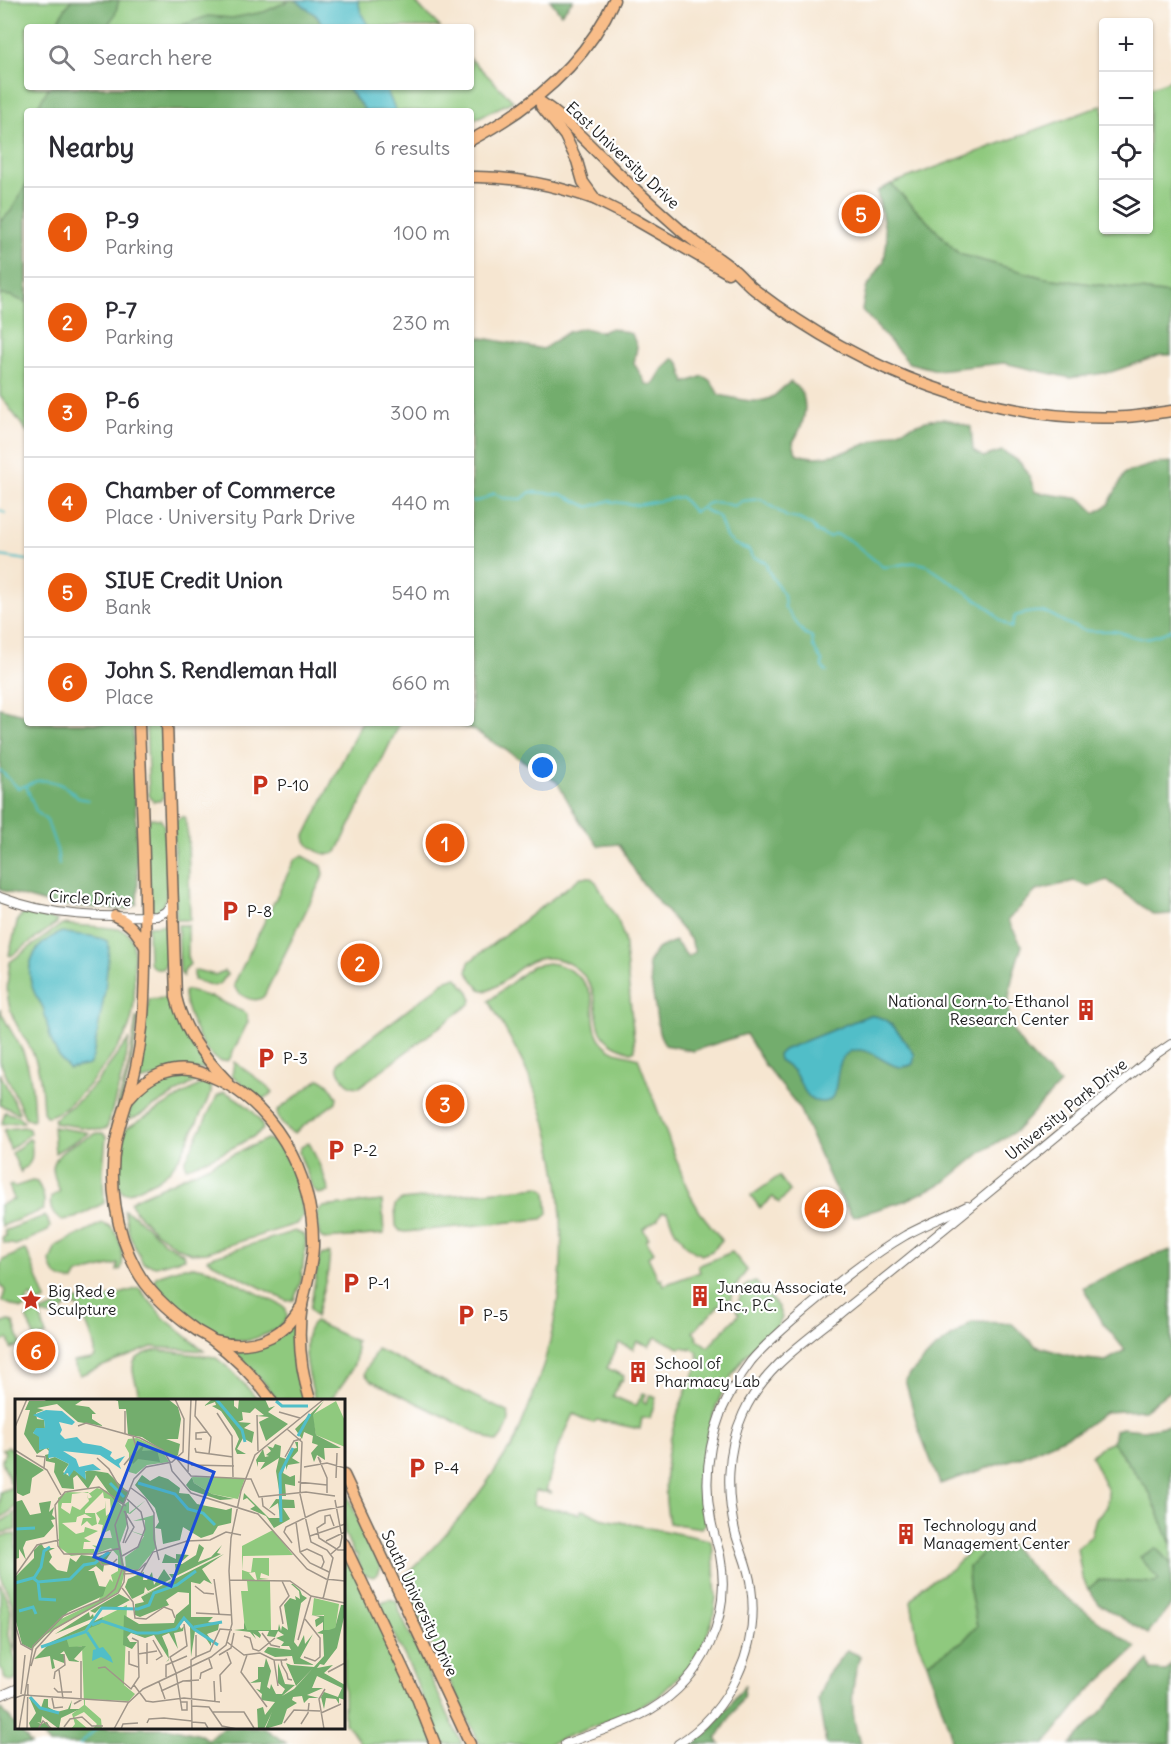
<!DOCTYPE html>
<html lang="en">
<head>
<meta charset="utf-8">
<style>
	:root { --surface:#fff; --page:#f2f2f3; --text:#2b2b33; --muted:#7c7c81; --line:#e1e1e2; --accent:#ea580c }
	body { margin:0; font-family:Delius,sans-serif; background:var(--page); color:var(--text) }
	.controls { position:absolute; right:18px; top:18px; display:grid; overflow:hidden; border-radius:6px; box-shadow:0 2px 4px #0004 }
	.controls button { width:54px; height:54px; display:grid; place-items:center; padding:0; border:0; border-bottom:2px solid var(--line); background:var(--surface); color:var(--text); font:30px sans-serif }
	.you { position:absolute; left:543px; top:768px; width:21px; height:21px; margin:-15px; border:4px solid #fff; border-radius:50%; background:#1a73e8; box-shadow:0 0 0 9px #1a73e833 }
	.badge { display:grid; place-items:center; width:39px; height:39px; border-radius:50%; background:var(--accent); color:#fff; font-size:20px; font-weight:700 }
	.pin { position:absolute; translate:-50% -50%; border:3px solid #fff; box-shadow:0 2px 6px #0006 }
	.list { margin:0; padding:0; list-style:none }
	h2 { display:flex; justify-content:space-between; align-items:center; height:78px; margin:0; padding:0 24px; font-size:26px }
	h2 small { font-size:20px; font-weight:400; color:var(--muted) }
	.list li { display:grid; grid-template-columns:39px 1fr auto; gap:18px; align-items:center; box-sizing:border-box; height:90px; padding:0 24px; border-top:2px solid var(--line) }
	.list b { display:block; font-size:22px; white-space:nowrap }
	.list p { margin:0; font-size:20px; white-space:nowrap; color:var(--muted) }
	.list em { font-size:20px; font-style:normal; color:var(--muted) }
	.icon { flex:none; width:33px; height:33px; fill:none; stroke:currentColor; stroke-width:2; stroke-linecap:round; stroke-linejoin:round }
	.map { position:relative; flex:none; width:1171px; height:1744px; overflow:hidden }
	.search { position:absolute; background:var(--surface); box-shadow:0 2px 4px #0004; left:24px; top:24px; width:450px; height:66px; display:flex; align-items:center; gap:15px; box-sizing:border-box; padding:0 21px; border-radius:6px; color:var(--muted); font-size:22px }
	.panel { position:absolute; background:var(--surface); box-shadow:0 2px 4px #0004; left:24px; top:108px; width:450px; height:618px; border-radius:6px }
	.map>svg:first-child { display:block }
	.green { fill:#8fc97e; stroke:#56724d; stroke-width:1.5 }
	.forest { fill:#73ad6d; stroke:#486444; stroke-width:1.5 }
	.water { fill:#51bec8; stroke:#366d72; stroke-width:1.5 }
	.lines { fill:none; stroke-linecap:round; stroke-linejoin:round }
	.stream { stroke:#51bec8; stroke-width:2 }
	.minor-casing { stroke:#68635b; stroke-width:10 }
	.major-casing { stroke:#68635b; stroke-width:13 }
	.minor { stroke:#fff; stroke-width:8 }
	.major { stroke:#f8bd89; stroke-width:10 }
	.labels { text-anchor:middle; stroke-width:4.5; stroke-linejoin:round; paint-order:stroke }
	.street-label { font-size:16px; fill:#1c1c1c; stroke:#fff }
	.poi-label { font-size:16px; fill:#1c1c1c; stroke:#fff; text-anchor:start }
	.inset-river { fill:none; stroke:#51bec8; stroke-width:3 }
	.inset-road { fill:none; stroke:#9f9589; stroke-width:1.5 }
	.view { fill:#1d4ed8; fill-opacity:0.15; stroke:#1d4ed8; stroke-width:3 }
	.inset-edge { fill:none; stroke:#1c1c1c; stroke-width:3 }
</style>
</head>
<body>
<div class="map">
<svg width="1171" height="1744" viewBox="0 0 1171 1744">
	<rect width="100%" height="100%" fill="#fff"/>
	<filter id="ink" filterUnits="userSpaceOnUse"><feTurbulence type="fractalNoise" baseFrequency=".0167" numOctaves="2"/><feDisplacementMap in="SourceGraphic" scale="12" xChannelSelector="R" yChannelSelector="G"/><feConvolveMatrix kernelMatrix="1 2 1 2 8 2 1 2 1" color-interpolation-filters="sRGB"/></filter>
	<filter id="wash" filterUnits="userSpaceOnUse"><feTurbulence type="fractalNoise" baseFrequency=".008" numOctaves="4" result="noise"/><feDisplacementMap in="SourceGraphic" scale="24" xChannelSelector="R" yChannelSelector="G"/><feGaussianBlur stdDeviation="1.35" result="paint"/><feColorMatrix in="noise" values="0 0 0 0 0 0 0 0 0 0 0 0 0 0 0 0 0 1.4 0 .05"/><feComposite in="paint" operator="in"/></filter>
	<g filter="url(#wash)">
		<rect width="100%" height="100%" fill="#f6e6d1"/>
		<!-- green -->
		<g class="green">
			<path d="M0,0H413L440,27H27V87H471V59L513,101L471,121V111H27V432L0,395Z"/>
			<path d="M1171,80V294L1045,278L959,254L891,184L1103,105L1104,230H1148L1149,88Z"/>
			<path d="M146,723H162L164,794C163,801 159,802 153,801L149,795Z"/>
			<path d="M361,723H400L337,852C327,859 305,848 305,836Z"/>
			<path d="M181,817H185L188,836L190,920H176L174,822Z"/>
			<path d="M151,818L160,819L164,825C165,841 170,892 164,904C160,911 154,912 148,914L145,825Z"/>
			<path d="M303,856L322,866L324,874L264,996C255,1005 239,996 234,986L235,982L295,859Z"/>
			<path d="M581,877H590L596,882L619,923L624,938L635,1050L631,1052C619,1048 607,1044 601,1032C596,1021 597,1007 594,996C588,971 563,954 538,959C518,964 506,984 487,991L480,989L467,972L469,962Z"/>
			<path d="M27,913L57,920V923L11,956L9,955L18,919L22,915Z"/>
			<path d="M62,924C75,926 117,926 125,931C136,938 133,954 134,965C134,984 136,1005 130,1024C124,1046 69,1117 46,1116L43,1112C42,1093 41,1074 34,1056C30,1045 23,1037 18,1027C5,1005 6,986 10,962Z"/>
			<path d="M167,925V963L162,969H155L149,963L148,926Z"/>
			<path d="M178,925H188V960L190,964L185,969L183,976L180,972Z"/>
			<path d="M548,963C565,964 585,977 591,995C596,1012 590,1030 604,1044C614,1055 626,1053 638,1058L689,1193L700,1212L722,1240L712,1251L701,1255L699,1252L696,1253L686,1245L678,1233H676L667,1212H662L658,1219L643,1229L649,1238L646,1240L654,1252L648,1257L659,1280L662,1279L664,1285L700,1272L698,1266L700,1265L732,1252L747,1270L734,1289L730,1302L726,1298L693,1332L698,1337L697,1339L708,1347L739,1314L736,1310C740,1298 741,1285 755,1281L778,1307L782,1318C775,1334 755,1343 744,1358C705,1409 698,1461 706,1523L701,1528L669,1523C658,1466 674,1409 701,1360L697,1356L698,1353L691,1348L690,1350L683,1347L679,1348L656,1337L649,1346L637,1341L633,1349L619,1343L607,1368L624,1376L622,1381H620L613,1396L636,1406L643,1393L646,1394L643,1402L646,1404L650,1395L656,1398L650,1418H642L640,1429L597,1420L593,1423L574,1414L557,1450L546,1490L552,1493L535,1491L533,1505L580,1514L581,1510L587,1511L600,1518L710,1540L713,1549L716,1598L713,1619L704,1643L695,1660L657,1698L626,1714L548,1744H480L410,1600C406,1590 404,1585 407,1574C449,1533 478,1499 509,1449L511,1450L513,1445C531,1403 549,1357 556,1311C568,1238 561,1155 533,1086C521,1056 505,1029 489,1001L532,966Z"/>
			<path d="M196,970L215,975L224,971L227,974L221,983L214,986L194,980V971Z"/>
			<path d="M456,977L469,992L472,1000L470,1004L359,1087L350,1086C344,1079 334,1071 339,1062L447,980Z"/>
			<path d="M186,990L214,998L246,1013L248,1022L229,1060C225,1061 223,1062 219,1061C203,1055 184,1008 184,992Z"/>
			<path d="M171,998L185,1036L207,1068L137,1081L149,999Z"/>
			<path d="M0,1009C6,1025 16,1037 23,1052C32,1073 33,1097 34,1119L32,1121L25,1117L0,1062Z"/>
			<path d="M136,1018H138C134,1055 125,1089 115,1125L112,1126L129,1065Z"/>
			<path d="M129,1039L125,1064L107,1128L101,1130L54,1123V1119L82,1098L96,1083Z"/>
			<path d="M234,1062L259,1080L273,1092L264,1099L258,1098L232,1075Z"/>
			<path d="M0,1073L19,1112L18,1113L0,1105Z"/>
			<path d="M186,1074L201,1078L138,1116L131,1119L128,1118C134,1090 159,1076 186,1074Z"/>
			<path d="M319,1079C328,1080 332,1090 337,1097L336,1102L294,1133C286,1131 277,1119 277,1111Z"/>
			<path d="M204,1082L211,1084V1093L181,1155L170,1170L157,1180L129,1193H123C113,1181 122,1143 125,1129Z"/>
			<path d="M224,1092C237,1097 261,1114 263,1129C257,1138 197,1165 186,1167L185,1161L217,1096Z"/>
			<path d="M5,1112L18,1116L24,1122L2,1124Z"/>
			<path d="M24,1127L29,1129L30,1134L10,1149L4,1131L6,1129Z"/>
			<path d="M53,1127L86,1132L89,1133L55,1153Z"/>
			<path d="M97,1133H103L106,1137L103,1170L104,1203L75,1218L61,1220C52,1215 49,1207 51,1197L60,1191C57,1184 53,1175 53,1168C55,1149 83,1140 97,1133Z"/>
			<path d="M29,1139L31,1140C32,1152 35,1164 21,1170V1173L12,1153Z"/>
			<path d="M267,1139C289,1143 301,1196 303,1216L296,1224L207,1252L191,1253L177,1247L154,1231L136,1212L130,1202L137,1198Z"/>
			<path d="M309,1142L323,1173L329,1192L318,1194L313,1189L299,1153L300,1148Z"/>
			<path d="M779,1176L790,1191L779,1203L773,1197L760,1208L751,1196Z"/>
			<path d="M32,1181L37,1182C42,1190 46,1201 43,1210L2,1226L0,1221V1205L14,1199L9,1186L12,1185L14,1187Z"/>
			<path d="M540,1187L546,1191L548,1214L542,1219L405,1232L400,1231L396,1226L395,1205L401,1200Z"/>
			<path d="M382,1201L384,1234L326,1239L322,1238L319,1235L317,1212L322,1207Z"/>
			<path d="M124,1210L135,1216L164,1242L184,1254L185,1258L156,1266L143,1263L129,1234Z"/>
			<path d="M44,1216L47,1218L50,1227L48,1231L16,1245L4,1243L2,1238L6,1236L4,1231Z"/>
			<path d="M102,1223C119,1227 126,1254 121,1269L117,1271L118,1264L78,1274L74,1281C60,1281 52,1275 50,1261L56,1246Z"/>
			<path d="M295,1231L304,1235L306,1240L301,1281L294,1300L287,1301L207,1260L208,1258Z"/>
			<path d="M24,1250L27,1251L46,1300L30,1307V1303L34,1300L30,1296L27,1300L28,1307L21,1309L2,1301L5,1291L0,1283V1266L3,1260Z"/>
			<path d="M330,1253L328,1271L316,1317L310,1309L319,1259L321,1255Z"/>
			<path d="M184,1267H199L211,1270L283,1306L286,1309L287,1318C281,1327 271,1333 261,1336C255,1338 249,1341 243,1341C209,1340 173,1310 156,1283L155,1279L157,1276Z"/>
			<path d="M139,1288L163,1317L204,1351L152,1347L80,1375L73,1362L92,1359L95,1357C96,1340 85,1323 80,1308C66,1299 65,1312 55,1317L40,1314L46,1335L35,1339L26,1317L76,1300L93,1302Z"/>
			<path d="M9,1321L13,1322L21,1345L11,1349L8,1339L2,1341L0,1324Z"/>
			<path d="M315,1322L356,1341L355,1344C362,1363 341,1386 330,1400H315C310,1381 297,1335 315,1322Z"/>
			<path d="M294,1323L296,1324V1358L304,1400H277L266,1385L232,1349C261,1347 273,1345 294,1323Z"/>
			<path d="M377,1349L507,1412C513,1421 504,1434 497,1442L492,1440L370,1380L365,1374L366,1370Z"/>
			<path d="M157,1350L215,1357L231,1370L259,1400H140C136,1372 119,1359 157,1350Z"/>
			<path d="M1113,1442L1150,1493L1171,1544V1564L1156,1548L1159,1580L1154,1583L1099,1580L1088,1589L1082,1577L1077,1548L1091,1536L1096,1518L1107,1507L1108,1491L1091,1456L1099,1448Z"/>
			<path d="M8,1447L12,1448L16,1460V1507L0,1519V1492L12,1487L2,1461L5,1452L2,1449Z"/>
			<path d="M344,1488L370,1545V1550L373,1551L381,1567L378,1574L373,1577L363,1574L357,1560V1554H354L344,1532Z"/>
			<path d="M16,1512V1530L0,1533V1523Z"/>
			<path d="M16,1534V1652L13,1637L14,1608L0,1574V1536Z"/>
			<path d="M991,1545L968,1567L969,1586L977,1626L963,1641L927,1663L918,1644L911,1601L922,1586L950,1570L974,1547Z"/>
			<path d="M350,1559L435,1744H361L351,1729L344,1723V1563Z"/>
			<path d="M0,1583L11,1609L9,1635L16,1663V1680L11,1682L5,1679L0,1667Z"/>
			<path d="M389,1599L397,1601L398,1609L462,1744H441L412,1671L381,1609L382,1602Z"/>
		</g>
		<!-- forest -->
		<g class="forest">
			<path d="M71,0H119L115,15L106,27H61L59,18Z"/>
			<path d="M290,0C304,0 317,16 324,27H177L208,16L232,18L264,12Z"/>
			<path d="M550,0H573L561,14Z"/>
			<path d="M49,87H346L366,111H35Z"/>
			<path d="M27,183V303L11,296L0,295V222L11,211Z"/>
			<path d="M891,184L959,254L1045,278L1171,294V355H1161L1111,372L1070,378L1004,363L937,370L909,363L862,310L866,289L884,261L887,240L877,192Z"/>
			<path d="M583,328L601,332L612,328L632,334L637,347L634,363L646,384L653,385L662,370L674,358L680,364L685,383L703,376L711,381L719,395C735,398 757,406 772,397C779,393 783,386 791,382C794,385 800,389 802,393C809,409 802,428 793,442L796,453C829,470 896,427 930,420C945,417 958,422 971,427L973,450L983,457L1002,451C1025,463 1027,468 1035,492L1081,499L1095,513L1108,505L1125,473L1154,464L1171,462V914L1154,915L1107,880L1089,887L1074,881L1036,891L1008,920L1022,946C1014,969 1003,1003 1012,1028C1019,1046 1046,1070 1060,1084L1016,1131L983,1151L945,1182L907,1200L853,1217L833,1185L798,1106L764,1064L746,1034L693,1051L665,1045L659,1033L648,963L657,949L675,941L688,957L695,952L690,939L640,880L619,844L599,846L581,824L557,782L472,729L447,723H471V336L543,349L568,332Z"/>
			<path d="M0,708L27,715V723H133L138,886L137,904L126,910L53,905L0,890Z"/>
			<path d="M1171,1250V1390L1144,1410L1105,1412L1079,1431L1023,1456L940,1484L918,1428L905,1380L932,1351L972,1322L1011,1323L1036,1346L1077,1358L1106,1361L1125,1350L1103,1323L1083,1287L1148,1257Z"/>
			<path d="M1171,1425V1544L1150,1493L1113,1442L1115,1430L1121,1428L1143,1430Z"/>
			<path d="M991,1545H1010L1048,1584L1136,1648L1085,1695L1045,1744H951L950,1732L927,1663L963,1641L977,1626L969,1586L968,1567Z"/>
			<path d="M1156,1548L1171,1564V1605L1148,1634L1100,1605L1088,1589L1099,1580L1155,1583L1159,1580L1140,1557Z"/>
			<path d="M847,1650L860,1656C850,1688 850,1711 860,1744H826L818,1699L827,1675Z"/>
			<path d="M1148,1661L1151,1670L1166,1671L1171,1664V1744H1071Z"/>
			<path d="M745,1685L743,1698L716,1739L720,1744H692L711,1729Z"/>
			<path d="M2,1709L31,1744H0V1710Z"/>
			<path d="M35,1728H171L201,1735L208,1740L222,1728H264L286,1743L49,1744Z"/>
		</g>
		<!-- water -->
		<g class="water">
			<path d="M296,0H358L361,13L369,27H324L317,16Z"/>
			<path d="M346,87H385L396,111H366Z"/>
			<path d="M62,932C76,936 96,934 107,941L109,948L105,991L93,1057L89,1065L69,1069C52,1053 49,1033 44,1011C43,1005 38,1000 35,994C22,965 33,944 62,932Z"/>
			<path d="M867,1016C890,1013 903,1039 915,1055L913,1064C891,1077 875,1044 852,1051C828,1059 846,1103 821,1102C805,1101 801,1082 794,1072C789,1066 784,1063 779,1060L778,1055L783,1050Z"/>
		</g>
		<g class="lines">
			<!-- stream -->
			<g class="stream">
				<path d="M471,502L482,500L494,493L502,498L522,499L530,492L561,494L589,507L608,501L637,505L681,497L694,512C700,510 702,507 707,504C715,500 726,504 734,506L742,501L761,499L787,517L799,519L812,526L817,532L825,536L830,537L835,534L851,541L883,567C899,567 910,559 926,565L989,608L1000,620L1011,628L1015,616C1055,605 1047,618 1080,629C1091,633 1102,630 1113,631C1122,631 1130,637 1140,638C1150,639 1162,634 1171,630"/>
				<path d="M703,509L719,517L726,537L734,544L749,550L752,557L765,562L767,565V569L784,595L785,608L804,633L812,637L813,647L822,661V667L827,672"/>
				<path d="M0,510L5,513"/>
				<path d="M0,556L27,560"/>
				<path d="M0,770L18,788C24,787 30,783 37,781C52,778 69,787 78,798L88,800"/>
				<path d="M26,786L36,811L47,821L57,850L59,865"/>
				<path d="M80,1744L97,1728"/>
			</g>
		</g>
	</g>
	<g filter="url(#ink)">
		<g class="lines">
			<defs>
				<g id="minor">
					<path d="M0,897C51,917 103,917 157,916L165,912L172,904"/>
					<path d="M0,1696L16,1689"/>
					<path d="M565,1744C593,1733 624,1725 650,1710C704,1678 732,1617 720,1555C717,1543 713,1532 711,1520C704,1484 708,1446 721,1412C729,1394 739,1377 751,1361C766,1343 786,1327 804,1311C836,1284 870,1256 906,1235C926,1224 947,1216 967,1206"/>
					<path d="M678,1744C730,1711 760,1648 751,1587C749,1568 741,1552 736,1535C726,1495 726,1451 743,1414C762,1371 801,1344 837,1316C869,1290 901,1265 933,1238C1007,1178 1081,1116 1155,1055L1171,1044"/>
				</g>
				<g id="major">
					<path d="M536,99C564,116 586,142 610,165C634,189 659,211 684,233C700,247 719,257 735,271C742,277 747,284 755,290C860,370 992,424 1126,417C1141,416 1156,413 1171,411"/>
					<path d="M541,106L565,136L577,161L583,182L596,200L634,219L728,273"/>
					<path d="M471,140C531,108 586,63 614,0"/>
					<path d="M471,177C513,176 554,185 594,199"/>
					<path d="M139,723C142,815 148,907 144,999C143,1028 139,1057 132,1084C127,1103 120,1121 116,1141C108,1182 116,1232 136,1269C148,1291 171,1312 192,1327C198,1332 205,1335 211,1339C234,1356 255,1378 271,1400"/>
					<path d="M167,723L176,997C184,1031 203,1056 227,1081"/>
					<path d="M115,916C130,923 136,931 144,945"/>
					<path d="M130,1097C148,1075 174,1063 202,1073C272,1097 315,1174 313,1247C312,1267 306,1286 302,1305C297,1337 301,1370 310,1400"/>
					<path d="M215,1341C241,1348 267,1344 287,1325C293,1319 297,1312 302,1306"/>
					<path d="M344,1475L470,1744"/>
					<path d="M344,1544L417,1698L435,1744"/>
				</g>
			</defs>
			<!-- minor casing -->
			<use href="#minor" class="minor-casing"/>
			<!-- major casing -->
			<use href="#major" class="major-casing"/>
			<!-- minor -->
			<use href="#minor" class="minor"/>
			<!-- major -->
			<use href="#major" class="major"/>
		</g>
	</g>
	<!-- icons -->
	<defs>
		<symbol id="parking-bare" viewBox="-9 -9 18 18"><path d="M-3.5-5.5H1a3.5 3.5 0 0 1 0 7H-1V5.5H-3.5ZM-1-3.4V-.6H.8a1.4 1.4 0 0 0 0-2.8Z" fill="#c8321e" stroke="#fff" stroke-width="2.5" paint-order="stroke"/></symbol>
		<symbol id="building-bare" viewBox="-9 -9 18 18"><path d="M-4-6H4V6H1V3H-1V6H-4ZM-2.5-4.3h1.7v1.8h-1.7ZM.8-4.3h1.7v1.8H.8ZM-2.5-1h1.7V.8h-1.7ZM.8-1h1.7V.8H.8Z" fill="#c8321e" stroke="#fff" stroke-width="2.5" paint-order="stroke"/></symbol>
		<symbol id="sight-bare" viewBox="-9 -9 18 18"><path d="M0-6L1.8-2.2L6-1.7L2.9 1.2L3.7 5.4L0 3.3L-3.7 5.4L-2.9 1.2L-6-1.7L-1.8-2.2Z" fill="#c8321e" stroke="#fff" stroke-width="2.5" paint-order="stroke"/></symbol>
	</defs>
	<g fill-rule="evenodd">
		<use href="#parking-bare" x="245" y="770" width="30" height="30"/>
		<use href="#parking-bare" x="215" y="896" width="30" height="30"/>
		<use href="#building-bare" x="1071" y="995" width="30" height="30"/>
		<use href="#parking-bare" x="251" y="1043" width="30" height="30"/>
		<use href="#parking-bare" x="321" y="1135" width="30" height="30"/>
		<use href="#parking-bare" x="336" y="1268" width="30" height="30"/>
		<use href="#building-bare" x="685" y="1281" width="30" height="30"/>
		<use href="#sight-bare" x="16" y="1285" width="30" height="30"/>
		<use href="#parking-bare" x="451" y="1300" width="30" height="30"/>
		<use href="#building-bare" x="623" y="1357" width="30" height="30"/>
		<use href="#parking-bare" x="402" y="1453" width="30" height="30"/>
		<use href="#building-bare" x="891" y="1519" width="30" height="30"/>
	</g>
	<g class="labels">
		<!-- street labels -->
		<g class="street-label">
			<text transform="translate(623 155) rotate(43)" y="6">East University Drive</text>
			<text transform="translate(90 898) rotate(3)" y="6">Circle Drive</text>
			<text transform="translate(1066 1109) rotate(-39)" y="6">University Park Drive</text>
			<text transform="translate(420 1603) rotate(65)" y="6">South University Drive</text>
		</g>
		<!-- poi labels -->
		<g class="poi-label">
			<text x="277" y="791">P-10</text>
			<text x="247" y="917">P-8</text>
			<text x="1069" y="1007" text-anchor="end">National Corn-to-Ethanol<tspan x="1069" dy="18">Research Center</tspan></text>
			<text x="283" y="1064">P-3</text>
			<text x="353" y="1156">P-2</text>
			<text x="368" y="1289">P-1</text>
			<text x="717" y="1293">Juneau Associate,<tspan x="717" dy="18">Inc., P.C.</tspan></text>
			<text x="48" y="1297">Big Red e<tspan x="48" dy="18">Sculpture</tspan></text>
			<text x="483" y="1321">P-5</text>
			<text x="655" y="1369">School of<tspan x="655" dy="18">Pharmacy Lab</tspan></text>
			<text x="434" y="1474">P-4</text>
			<text x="923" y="1531">Technology and<tspan x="923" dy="18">Management Center</tspan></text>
		</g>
	</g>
	<!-- overview -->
	<g transform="translate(15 1399)">
		<rect width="330" height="330" fill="#f6e6d1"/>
		<path d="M321,2L330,22V48L301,36L297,16ZM122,39L146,50L154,63L132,66L121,75L114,73V54L110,47L113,40ZM177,78L230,79L223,100L197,95L179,84ZM82,89L92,92L107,107L114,102V114L131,101L115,115L112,114V125L105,144L110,172L105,192L25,239L42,222L83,202L95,180L98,183L96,176L103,172V157L96,149L82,154L81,149L77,146L82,147L87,139H97L95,131L86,135L88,126L83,125L85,120L81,114L90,109V101L91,117L96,113L95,100L89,99L88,93L70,111V114H80L82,125L77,127L72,122L66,127L68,119H77L70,115L62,118L61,123L47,124L61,135L69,133L70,128L83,132L69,139L76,143H69L68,150H79L80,154L56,157L44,148L43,99L52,93L75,94ZM73,93L77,98L73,100L72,95L74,102L65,111L57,107L55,115L46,109L47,104H56L57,95ZM139,116L141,149L123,171L111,170L110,158L121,150L129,137L113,131L129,136L130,121L118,122ZM258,131L278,156L228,157L227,171L236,174L238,159H254V177L246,174L245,179L254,180L242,181L240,173L234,174L240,181H227V147ZM232,182H255L256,231H230L226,192H233ZM299,199L324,205L320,232L309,260V216H297ZM112,206L109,286L120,295L114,302L70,300V306L86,320L87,330H78L82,325L69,313L59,318L73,330H56L60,325L57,315L69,306L67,247L47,251L45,240Z" fill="#8fc97e" fill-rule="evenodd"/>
		<path d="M28,0H69L60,6L74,8L81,15H77V20L88,27L63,23L42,5L22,9L29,11L21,14L22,20L29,21L30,30L22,29L18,34L25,37L24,51L33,48L35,53L31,49L22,55L9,35L15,11H10L14,2H31ZM98,0H153L163,8L166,20L163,40H151L165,45L163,56L159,59L127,38L113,36L111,10H104L103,2ZM197,0H219V7L223,10L224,0H250L254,9L260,7L253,13L273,25L251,42L244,23L254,18L241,17L249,16L240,9L235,14L227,13L228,21L223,23L236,24L229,29L239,33L237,44L228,39L222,50L231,55H222L220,50L224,40L220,32L206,12L197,7L201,6L200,3L189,7ZM309,2L298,16L301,36L326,49H309L310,61L302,56L299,63L296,54L303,46L297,44L298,37L289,33L287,40L280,30ZM280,43H283V52L277,59L285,64L273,66L271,71V62L268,74L275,78L280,76V87L270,85L271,97H265L261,72L264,59L245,71L250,63H243V68L241,61L248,50L250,58L254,57L251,56L256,52L252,47L258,49L260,45L266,47L265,58L271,60L276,50L282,49ZM130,44L127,52L142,51L145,63L123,60L118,65L115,60ZM0,54L29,71L17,79L15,94L8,97L2,94ZM34,55V60L40,58L54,65L48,73L54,77L58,70L71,80L70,73L74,71L93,74L114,94L108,106L99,101L81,76L73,90L62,76L58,79L59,90L47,89L39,73L40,64L31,62L30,56ZM127,76L135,82L144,77L153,80L165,89L164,94L174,95L182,105L211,111L217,109L216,124L203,127L198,135L186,139L168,128L165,141L148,145L146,130L140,129L144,123L140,109L120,86ZM177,78L179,84L197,95L219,100L205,101L175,91L171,86ZM229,94L254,119H265L263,104L254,110L261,100L279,101L280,109H268L275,120L259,129L251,117L235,110L240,107L232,99L228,101ZM7,101L15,116L26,114L24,104L36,102L34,113L39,108L37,116L41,120L36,121L39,127L29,138L11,142L8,149L11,161L4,150V159L0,160V103ZM26,144L29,149H40L34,152L37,158L34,163L42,171L52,173L55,159L61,163L66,156L82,158L97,152L91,161L98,165L89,166L88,173L81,167L73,172H79L84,187L91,188L88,197L53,213L17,250L7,245L0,219V178L19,159V151ZM184,145L189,149L183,163L196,158L207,146L202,154L206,155L157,179L154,175H161L160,165H167L181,156ZM150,155L161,160V155L174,156L165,164H147ZM209,155L187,170L197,185L189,181L185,185L176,183V218H198L193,223L204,225L203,231L192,235L196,241V247L188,235L180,232L176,258L175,228L169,221L164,226L166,230L169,227L168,232L159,234L163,250L154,234L147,237L153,251L154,261L151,263L154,260L139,236L130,239L116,234L112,238L115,243H122L117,250L108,246L109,216L124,225L159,224L161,216L174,205V194L163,193L151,201L154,206L125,218L120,216V205L129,203L126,198L141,190L126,197ZM149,170L156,180L133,192L130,188L129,194L117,200L110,188L113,180L129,173L128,181H132L137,173L139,186ZM276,185H278L285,191L287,196L292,199L286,204L279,243L283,248L289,236L290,245L298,235L285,259L299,266L279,265L277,257L260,258L249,253L253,248L276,251L274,247H266L269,243L261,239L269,236L263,232L260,238L252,237L254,232H243L246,236L245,239L238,234L241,240L235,233L219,231L229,230V223L232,231H263L264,225L266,232L267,227L273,231L269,206L275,199L281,201L280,197L285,200L284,192ZM104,195L115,201L102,208H86L80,214L75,212ZM326,206H330V214L322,249L309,266L305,265L302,269L318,266L309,274L330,286V301L324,299V305L321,300L311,299L309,310L306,298L309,293L323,298L327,289L302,277L297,289H308L292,296L304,299H294L289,304L287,297L278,298L277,301L282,304L272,310L267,325L250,330L257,313L249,330H243L242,310L248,308L250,316L260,303L246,301L247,295L241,290L245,291L246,283L235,284L243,280V268H249L251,259L256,272L252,288L255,290L256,285L261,295H267L270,290L263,284V264L270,285L280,286L267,297L279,290L309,257L308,235L302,234L308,231V223L301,228L300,221L305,218L296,216L309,217V231H314L320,229ZM74,213L75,218L78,215L79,219L40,235ZM88,218L85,225L51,238L54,248L71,247L59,260L65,263L54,262L49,252L45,255H49V264L38,260L40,269L37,270L35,257L19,260L36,243ZM271,264L276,266L299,268L281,287ZM14,298L26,309L29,300H33V308L42,313L53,310L57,301L55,310H65L46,319L44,330L27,317L26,324L22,323L26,325L32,323L36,330H16L14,324L21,314Z" fill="#73ad6d"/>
		<path d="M31,11L47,12L60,23L57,26L44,23L47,31L45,35L50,40L62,38L68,44L86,47L97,53L95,57L100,61L110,57L104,65L106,70L85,56L48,52L61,60L64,68L78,65L86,71L70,72L71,81L59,71L54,78L53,74L48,76L54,65L40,58L33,59L34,49L24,51V38L18,34L21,29H30L29,21L18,16ZM88,248L96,258L98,264L86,258L77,262L78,251Z" fill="#51bec8"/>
		<path class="inset-river" d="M201,0L227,31L230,43M261,2L267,7H293M283,37L295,15M95,84L109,98M123,84L160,95L173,110L188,114L200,126M266,123L265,75L278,49M0,130L20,129M19,179L26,168L29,152L35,148M23,182L25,200L41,201M0,184L18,179L23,183L55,180L69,166L80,164L94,153M4,212L18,208L21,215M77,226L87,222L122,234H143L161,230L169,219L179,230L203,246M179,228L207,223M72,233L83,250M26,248L70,233L87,209L123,210L134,206L139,194L162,186L181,172M15,298L25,309L44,314"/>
		<path class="inset-road" d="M181,0L180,17L196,38L194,55M264,13L285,19M202,14L217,37L218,78M242,16L243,52M63,27L71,24L125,39L148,51L155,63M0,28L12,0M272,30L287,43L285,95L296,143L312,151L318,159L308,200M110,36V12M187,40H181V34L192,33M180,49L181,53L218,58M0,51L32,71L46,96M21,57L30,58L29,69M270,58L279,42L286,40M82,59L94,70L105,89L114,93M162,60L176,77L236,80L244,98L291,93L320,97M306,63L303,58L312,79V94M155,64L157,72L176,94L243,115L292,170L311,180L330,182M109,66L122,50L118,38M176,66L219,67M289,68L312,64L330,69M173,74L176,0M321,79L322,54M283,83L312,86M116,89L131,100L139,114V140L144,161M247,98L248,107L260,116M109,112L119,128L110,144M281,123L285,153L295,164L314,173M319,127L315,116L310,117V124L302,129L304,139L323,151H330M295,137L330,125M311,142L330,133M108,144L113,129L110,112M277,144L269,133L271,128L304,112L330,107M105,149L82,155H49L43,147L40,106L50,93L84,88L111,107M285,153L292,150L307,157L309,163L306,170M80,155L87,166L97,165L102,160M316,155L325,147L327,138L320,101M107,157L123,148L130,130L126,113L112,100M108,172L124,171L131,164M108,175L126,174L138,153L172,142L195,141L211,133L226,136M0,177L22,146L44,141M199,180L204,215M215,181L275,182L296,197L330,204M267,182L274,197L265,208L268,225M180,187L189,194L199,195M107,189L118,203L120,219L131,220L149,208L157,211L160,219M181,214L217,216M0,225L6,245L17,251M247,234L256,246L265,248M229,237L235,239L238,250L244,252M138,241L147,257L141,261M283,241L296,197M212,243L229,256L245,254L259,261H271L272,260L269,261M114,252V265L123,268M244,252L260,239M123,255L142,252M204,256L216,249L219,234M232,256L226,273L252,308M181,258L195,252L205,230L217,231M289,258L300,262L305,258V239L290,220M259,261L263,287M266,261L267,266L271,273L272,275L273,280L277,281L273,280M132,265V244M16,267L21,250L39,230L103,194L109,183L110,167M83,269L90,268L116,290L124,278L123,242L117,239M44,271L48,300M313,273L330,264M161,274L155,258L172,247L169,225M161,274L167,311H172V303H166M151,278V266L172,257M39,280L40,273L50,266L49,255M185,280L186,274L197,269L194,260M199,282L200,303M144,283L150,300M119,286L131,302L138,303L169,299L205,303M39,289L43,293H57M146,292L168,282L184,281M206,293L205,276L216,264L212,253M6,295L10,256M0,299L8,296L114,303M37,299L39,309L48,308M59,305L66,301V262M177,307L194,308L207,327L222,330M198,313H229L239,329M306,314L326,305M177,323L190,324L193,329M132,324L134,320L149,319L177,322M269,324L279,311L305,312M286,325L293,314L294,304M49,328L55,320L67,318L77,327H88M4,330L18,247L48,217L90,199L100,190L108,168L100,126L119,80L131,68L157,63L168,53L169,20L160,0M12,330L13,285M23,330L28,322L37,330M99,330L113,304L128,290L196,258L211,246L217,225L214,172L216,139L226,92L240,56L309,0M106,330L108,325L123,324M177,330L176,261L181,258V236M309,330L304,300L310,290"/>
		<path class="view" d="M123,44L199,73L156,187L79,158Z"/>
		<rect width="330" height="330" class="inset-edge"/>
	</g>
</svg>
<div class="controls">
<button>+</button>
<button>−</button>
<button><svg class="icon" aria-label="locate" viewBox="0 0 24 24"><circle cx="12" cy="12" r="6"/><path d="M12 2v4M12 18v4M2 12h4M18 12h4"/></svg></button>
<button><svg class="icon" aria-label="layers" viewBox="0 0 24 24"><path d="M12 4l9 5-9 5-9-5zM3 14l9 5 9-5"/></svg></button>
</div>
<div class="you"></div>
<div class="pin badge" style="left:445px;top:843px">1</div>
<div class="pin badge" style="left:360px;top:963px">2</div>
<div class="pin badge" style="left:445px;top:1104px">3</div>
<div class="pin badge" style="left:824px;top:1209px">4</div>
<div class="pin badge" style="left:861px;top:214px">5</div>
<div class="pin badge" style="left:36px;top:1351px">6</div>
<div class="search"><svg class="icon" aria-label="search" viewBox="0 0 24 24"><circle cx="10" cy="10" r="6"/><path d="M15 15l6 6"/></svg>Search here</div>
<section class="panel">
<h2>Nearby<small>6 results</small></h2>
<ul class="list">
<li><span class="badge">1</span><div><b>P-9</b><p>Parking</p></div><em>100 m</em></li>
<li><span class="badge">2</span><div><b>P-7</b><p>Parking</p></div><em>230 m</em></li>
<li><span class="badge">3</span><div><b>P-6</b><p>Parking</p></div><em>300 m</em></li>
<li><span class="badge">4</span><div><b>Chamber of Commerce</b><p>Place · University Park Drive</p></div><em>440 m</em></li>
<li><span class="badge">5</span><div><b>SIUE Credit Union</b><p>Bank</p></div><em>540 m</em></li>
<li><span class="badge">6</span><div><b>John S. Rendleman Hall</b><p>Place</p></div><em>660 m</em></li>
</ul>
</section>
</div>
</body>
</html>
